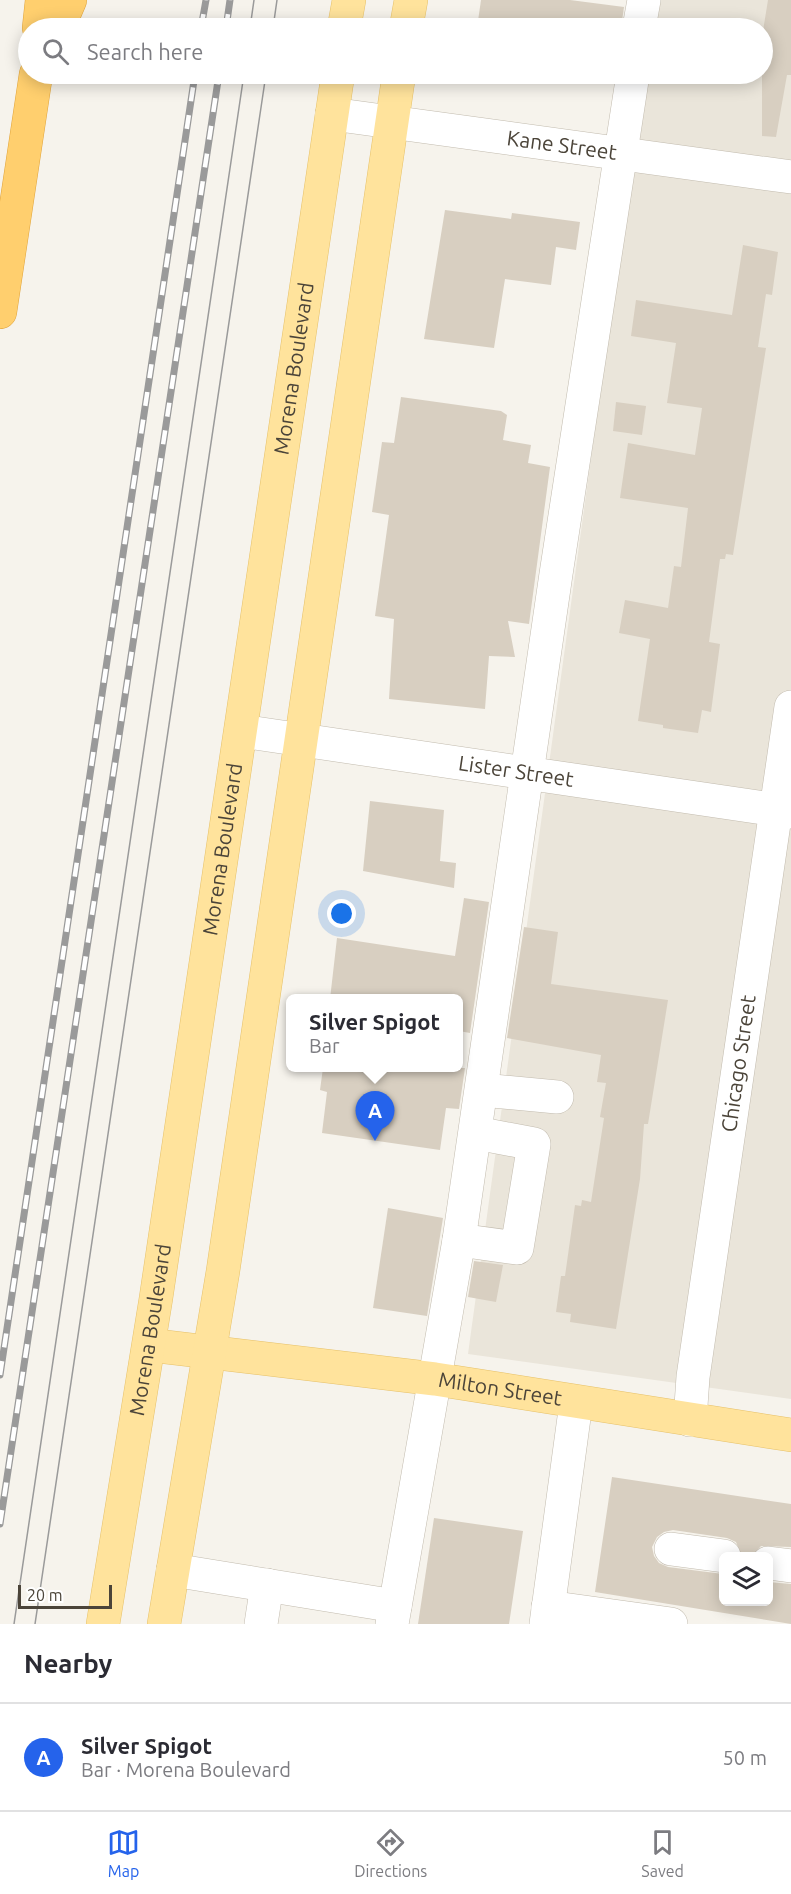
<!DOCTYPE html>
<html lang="en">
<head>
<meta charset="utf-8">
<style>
	:root { --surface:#fff; --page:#f7f7f7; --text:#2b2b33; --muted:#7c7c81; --line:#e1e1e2; --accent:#2563eb }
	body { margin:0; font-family:Ubuntu,sans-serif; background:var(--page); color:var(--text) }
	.controls { position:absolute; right:18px; bottom:18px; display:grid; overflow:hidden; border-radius:9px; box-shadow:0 3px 15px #0003 }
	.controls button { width:54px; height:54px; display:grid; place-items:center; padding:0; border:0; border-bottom:2px solid var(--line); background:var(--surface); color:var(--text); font:30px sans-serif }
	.scale { position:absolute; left:18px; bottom:15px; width:94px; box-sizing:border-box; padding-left:6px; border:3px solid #4b4439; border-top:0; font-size:16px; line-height:21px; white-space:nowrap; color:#4b4439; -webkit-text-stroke:4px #fff; paint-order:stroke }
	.you { position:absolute; left:342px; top:914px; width:21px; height:21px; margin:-15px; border:4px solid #fff; border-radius:50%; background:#1a73e8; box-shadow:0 0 0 9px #1a73e833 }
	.badge { display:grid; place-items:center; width:39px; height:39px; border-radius:50%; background:var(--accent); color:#fff; font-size:20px; font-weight:700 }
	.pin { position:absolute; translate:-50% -50px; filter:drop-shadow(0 2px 3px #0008) }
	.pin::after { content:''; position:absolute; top:32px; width:21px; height:18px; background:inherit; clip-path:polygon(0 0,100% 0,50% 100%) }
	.popup { position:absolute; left:286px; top:994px; width:177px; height:78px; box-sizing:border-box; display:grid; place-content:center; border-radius:9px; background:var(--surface); filter:drop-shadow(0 2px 4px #0005); font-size:20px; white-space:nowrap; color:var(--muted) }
	.popup b { font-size:22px; color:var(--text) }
	.popup::after { content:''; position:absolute; left:50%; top:100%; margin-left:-12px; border:12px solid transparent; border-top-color:var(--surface) }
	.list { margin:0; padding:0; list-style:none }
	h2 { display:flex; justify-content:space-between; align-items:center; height:78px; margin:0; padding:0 24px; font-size:26px }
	h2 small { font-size:20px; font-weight:400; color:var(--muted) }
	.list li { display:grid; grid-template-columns:39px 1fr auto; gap:18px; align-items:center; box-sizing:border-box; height:108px; padding:0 24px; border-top:2px solid var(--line) }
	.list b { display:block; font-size:22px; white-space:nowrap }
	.list p { margin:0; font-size:20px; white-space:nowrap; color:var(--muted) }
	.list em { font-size:20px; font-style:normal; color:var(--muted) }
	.icon { flex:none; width:33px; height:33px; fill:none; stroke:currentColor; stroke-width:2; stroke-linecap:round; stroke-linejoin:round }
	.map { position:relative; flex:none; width:791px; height:1624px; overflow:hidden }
	.search { position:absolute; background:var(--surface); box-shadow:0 3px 15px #0003; left:18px; right:18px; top:18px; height:66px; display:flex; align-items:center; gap:15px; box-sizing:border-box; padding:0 21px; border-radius:33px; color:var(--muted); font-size:22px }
	.sheet { height:186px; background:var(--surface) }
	nav { display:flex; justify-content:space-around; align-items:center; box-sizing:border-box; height:84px; border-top:2px solid var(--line); background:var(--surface); font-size:16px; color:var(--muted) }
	nav a { display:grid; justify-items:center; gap:3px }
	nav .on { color:var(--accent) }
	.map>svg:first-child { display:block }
	.residential { fill:#eae5da }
	.building { fill:#d8cfc1 }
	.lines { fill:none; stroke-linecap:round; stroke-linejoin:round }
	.minor-casing { stroke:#c2bbae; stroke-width:34 }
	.major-casing { stroke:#e6c16a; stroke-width:34 }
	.highway-casing { stroke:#e0a43c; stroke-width:34 }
	.minor { stroke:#fff; stroke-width:33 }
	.major { stroke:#ffe39c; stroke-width:33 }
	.highway { stroke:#ffcf6e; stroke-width:33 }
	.tram { stroke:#9a9a9a; stroke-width:1.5 }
	.rail-casing { stroke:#9a9a9a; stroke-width:7 }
	.rail { stroke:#fff; stroke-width:4.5; stroke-dasharray:14; stroke-linecap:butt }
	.labels { text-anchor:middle; stroke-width:5; stroke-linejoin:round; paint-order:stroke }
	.street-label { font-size:21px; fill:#4b4439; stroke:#fff }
</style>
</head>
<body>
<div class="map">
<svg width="791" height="1624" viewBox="0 0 791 1624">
	<rect width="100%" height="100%" fill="#f6f3ec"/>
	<!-- residential -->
	<path class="residential" d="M659,0H791V1399L468,1354L596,422L648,74H762V28H655Z"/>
	<!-- building -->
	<g class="building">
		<path d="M481,0H570L624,7L621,28H477Z"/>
		<path d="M768,0H791V75H787L776,137L762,136V37Z"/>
		<path d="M445,210L511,219L512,213L580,222L576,250L556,247L551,285L505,279L494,348L424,339Z"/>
		<path d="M743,245L778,252L772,295L766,294L758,347L766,348L733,555L726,554L725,559H720L709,642L720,644L711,712L702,710L698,733L663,728V725L638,721L650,639L619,633L625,600L668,608L674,566L681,567L688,508L620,498L628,443L695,455L702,408L667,403L676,343L631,336L636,300L732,315Z"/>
		<path d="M401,397L501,411L507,415L503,440L531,445L528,463L550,467L529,624L508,621L515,657L489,656L485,709L389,699L394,619L375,616L389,515L372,512L382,442L394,443Z"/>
		<path d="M616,402L646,406L642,435L613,431Z"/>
		<path d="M370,801L444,810L440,861L456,863L454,888L363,871Z"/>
		<path d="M464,898L489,902L470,1033L459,1031V999H330L337,938L455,956Z"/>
		<path d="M524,927L558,932L551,984L668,1000L648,1124H644L640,1179L616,1329L570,1322L571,1314L556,1312L561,1276H565L575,1205L581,1206L582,1200L591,1202L604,1118L600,1117L606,1083L597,1082L601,1055L507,1038Z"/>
		<path d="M323,1068H465L459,1109L446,1108L440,1150L322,1133L327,1092L320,1090Z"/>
		<path d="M388,1208L443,1218L427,1316L373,1308Z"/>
		<path d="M474,1261L503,1265L496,1302L468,1297Z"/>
		<path d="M612,1477L791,1504V1547L761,1546L751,1557H742L736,1542L727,1538L673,1530L664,1532L657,1537L652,1547L654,1556L659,1563L668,1567L723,1574V1602H768V1582L791,1584V1624L595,1592Z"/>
		<path d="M434,1518L523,1531L509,1624H418Z"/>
	</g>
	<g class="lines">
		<defs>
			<g id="minor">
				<path d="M639,28L644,0"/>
				<path id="s1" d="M332,114L791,177"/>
				<path id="s2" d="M241,731L791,812"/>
				<path d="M482,1090L557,1097"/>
				<path d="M459,1240L517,1248L534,1144L476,1133"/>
				<path id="s3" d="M690,1420L693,1377L791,707"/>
				<path d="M671,1549L724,1556"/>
				<path d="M768,1563L791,1566"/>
				<path d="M173,1570L395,1606"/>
				<path d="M548,1607L671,1624"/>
				<path d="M261,1624L267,1585"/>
				<path d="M392,1624L459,1240L556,574L633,74"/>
				<path d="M546,1624L576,1403"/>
			</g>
			<g id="major">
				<path d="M344,28L349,0"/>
				<path d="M406,28L411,0"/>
				<path id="s4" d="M149,1345L435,1379L791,1435"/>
				<path id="s5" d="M103,1624L156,1298L338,74"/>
				<path d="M164,1624L223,1271L399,74"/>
			</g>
			<g id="highway">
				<path d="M39,28L42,0"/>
				<path d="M58,28L70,0"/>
				<path d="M0,312L36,74"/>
			</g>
		</defs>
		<!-- minor casing -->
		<use href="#minor" class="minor-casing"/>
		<!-- major casing -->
		<use href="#major" class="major-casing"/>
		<!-- highway casing -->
		<use href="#highway" class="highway-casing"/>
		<!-- minor -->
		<use href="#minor" class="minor"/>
		<!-- major -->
		<use href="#major" class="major"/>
		<!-- highway -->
		<use href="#highway" class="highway"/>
		<!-- tram -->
		<g class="tram">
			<path d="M250,28L254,0"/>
			<path d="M273,28L277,0"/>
			<path d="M14,1624L244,74"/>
			<path d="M35,1624L266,74"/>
		</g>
		<defs>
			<g id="rail">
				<path d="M201,28L206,0"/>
				<path d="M226,28L230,0"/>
				<path d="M0,1375L195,74"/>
				<path d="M0,1524L219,74"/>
			</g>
		</defs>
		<!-- rail casing -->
		<use href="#rail" class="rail-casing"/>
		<!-- rail -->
		<use href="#rail" class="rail"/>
	</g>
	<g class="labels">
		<!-- street labels -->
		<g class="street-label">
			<text dy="7" stroke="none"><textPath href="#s1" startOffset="232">Kane Street</textPath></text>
			<text dy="7" stroke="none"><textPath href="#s5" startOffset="1270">Morena Boulevard</textPath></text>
			<text dy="7" stroke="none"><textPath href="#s2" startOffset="278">Lister Street</textPath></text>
			<text dy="7" stroke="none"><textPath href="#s5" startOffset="784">Morena Boulevard</textPath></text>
			<text dy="7" stroke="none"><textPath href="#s3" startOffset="360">Chicago Street</textPath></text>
			<text dy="7" stroke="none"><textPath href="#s5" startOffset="298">Morena Boulevard</textPath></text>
			<text dy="7" stroke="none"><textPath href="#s4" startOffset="354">Milton Street</textPath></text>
		</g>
	</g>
</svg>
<div class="controls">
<button><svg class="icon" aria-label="layers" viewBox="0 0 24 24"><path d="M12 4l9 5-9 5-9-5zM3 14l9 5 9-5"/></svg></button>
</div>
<div class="scale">20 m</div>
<div class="you"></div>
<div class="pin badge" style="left:375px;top:1141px">A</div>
<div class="popup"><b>Silver Spigot</b>Bar</div>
<div class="search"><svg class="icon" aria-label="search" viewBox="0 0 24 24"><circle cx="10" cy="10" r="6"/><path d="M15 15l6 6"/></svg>Search here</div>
</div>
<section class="sheet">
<h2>Nearby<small></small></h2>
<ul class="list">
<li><span class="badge">A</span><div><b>Silver Spigot</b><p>Bar · Morena Boulevard</p></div><em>50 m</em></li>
</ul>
</section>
<nav>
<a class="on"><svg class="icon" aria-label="map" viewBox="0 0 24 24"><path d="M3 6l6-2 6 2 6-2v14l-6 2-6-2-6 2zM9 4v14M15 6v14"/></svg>Map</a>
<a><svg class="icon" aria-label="directions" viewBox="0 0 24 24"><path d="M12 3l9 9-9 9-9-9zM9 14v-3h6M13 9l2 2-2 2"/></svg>Directions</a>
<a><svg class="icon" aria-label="saved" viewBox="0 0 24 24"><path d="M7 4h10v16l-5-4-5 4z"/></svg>Saved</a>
</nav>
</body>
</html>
